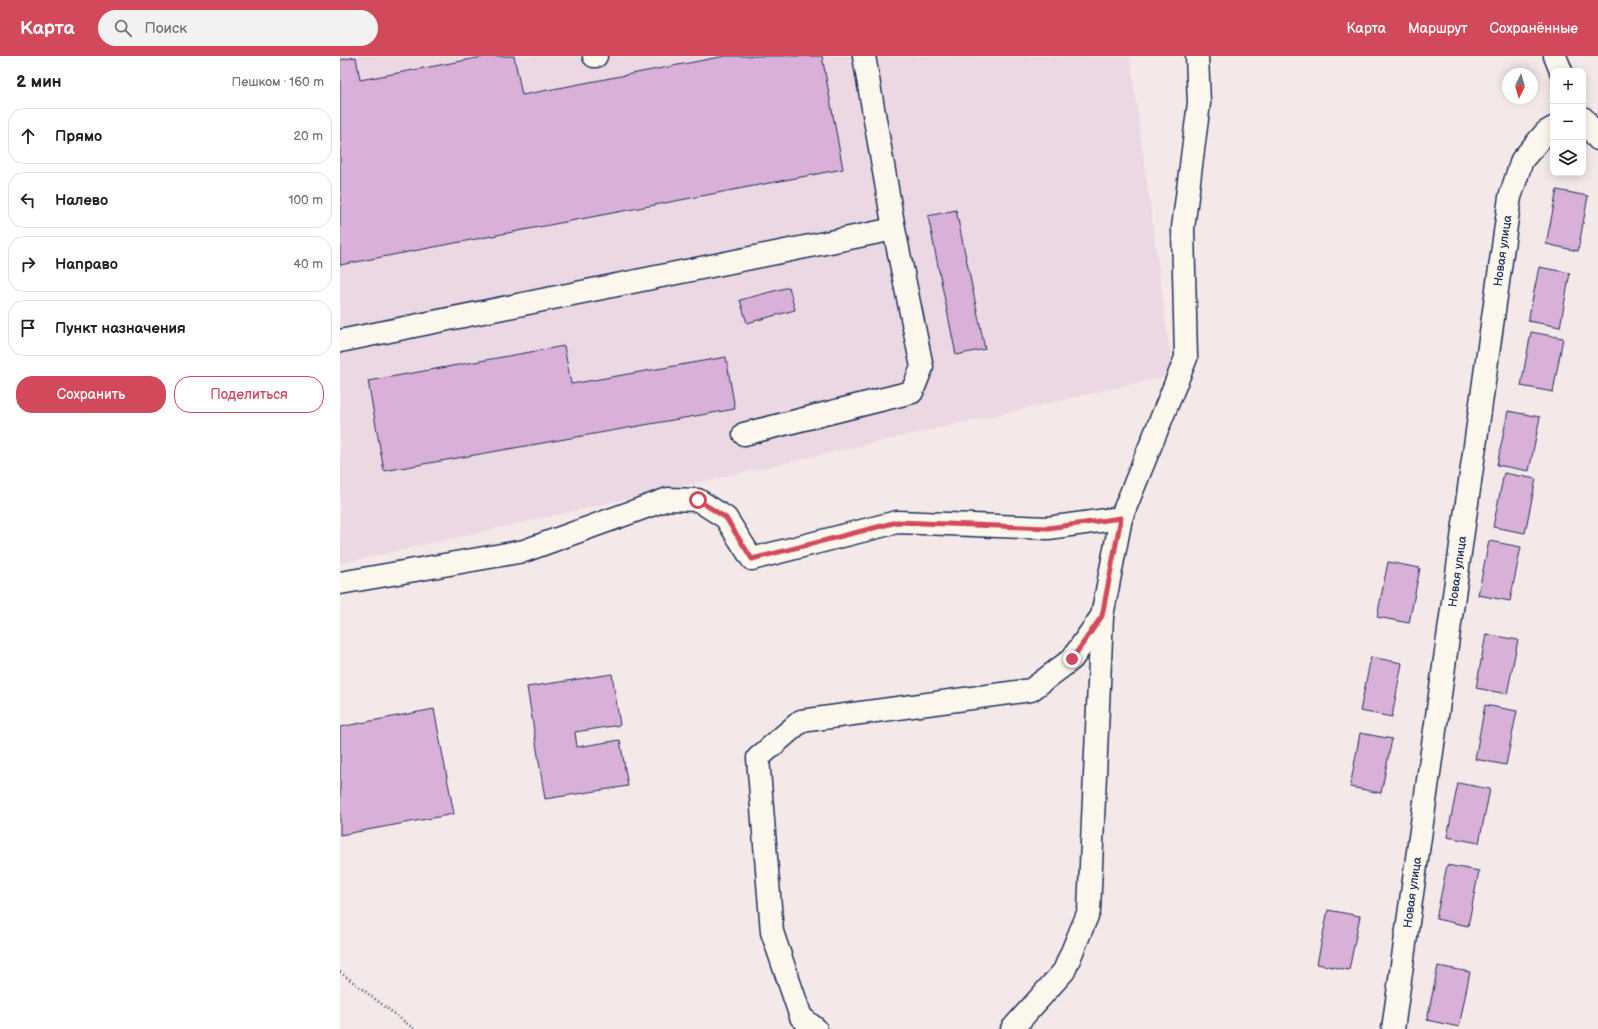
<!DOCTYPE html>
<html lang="ru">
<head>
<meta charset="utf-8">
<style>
	:root { --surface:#fff; --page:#f2f2f2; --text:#202124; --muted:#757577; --line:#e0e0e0; --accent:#d1495b }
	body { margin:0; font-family:"Balsamiq Sans",sans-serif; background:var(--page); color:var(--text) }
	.controls { position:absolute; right:12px; top:12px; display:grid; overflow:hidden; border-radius:8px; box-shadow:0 2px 10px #0003 }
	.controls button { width:36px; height:36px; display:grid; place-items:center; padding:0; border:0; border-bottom:1px solid var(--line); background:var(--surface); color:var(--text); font:20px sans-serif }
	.compass { position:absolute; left:1162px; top:12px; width:36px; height:36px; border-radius:50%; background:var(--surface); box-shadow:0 2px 10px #0003; rotate:185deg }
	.stop { position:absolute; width:12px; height:12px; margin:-9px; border:3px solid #d1495b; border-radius:50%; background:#fff }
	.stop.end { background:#d1495b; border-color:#fff; box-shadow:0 1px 4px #0008 }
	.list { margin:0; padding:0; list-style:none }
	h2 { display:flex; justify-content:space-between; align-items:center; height:52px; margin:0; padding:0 16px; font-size:17px }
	h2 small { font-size:13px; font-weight:400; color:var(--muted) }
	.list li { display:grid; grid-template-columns:26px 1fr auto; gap:12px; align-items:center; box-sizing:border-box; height:56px; margin:0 8px 8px; padding:0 8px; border:1px solid var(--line); border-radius:16px }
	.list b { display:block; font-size:15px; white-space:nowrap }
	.list em { font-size:13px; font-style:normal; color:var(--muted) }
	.actions { display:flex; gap:8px; padding:12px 16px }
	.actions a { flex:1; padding:9px 0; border:1px solid var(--accent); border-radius:16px; text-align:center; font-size:14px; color:var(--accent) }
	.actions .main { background:var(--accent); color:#fff }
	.icon { flex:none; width:22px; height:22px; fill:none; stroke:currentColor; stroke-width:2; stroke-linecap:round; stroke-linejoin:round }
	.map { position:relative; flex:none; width:1258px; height:973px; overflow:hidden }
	header { display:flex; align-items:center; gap:24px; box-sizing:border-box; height:56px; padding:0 20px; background:var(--accent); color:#fff }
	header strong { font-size:19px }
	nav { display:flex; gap:22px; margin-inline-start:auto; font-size:14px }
	.search { width:280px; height:36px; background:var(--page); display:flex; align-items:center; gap:10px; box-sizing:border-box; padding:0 14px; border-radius:22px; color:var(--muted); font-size:15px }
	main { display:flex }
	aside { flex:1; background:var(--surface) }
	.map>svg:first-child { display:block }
	.built { fill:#ecd8e3 }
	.building { fill:#d9b0d7; stroke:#1b2f5e }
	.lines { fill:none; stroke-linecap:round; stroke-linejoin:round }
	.minor-casing { stroke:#1b2f5e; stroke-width:25 }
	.path { stroke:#1b2f5e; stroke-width:2.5; stroke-dasharray:1 3; stroke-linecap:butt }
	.minor { stroke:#fbf7ec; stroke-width:22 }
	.route { stroke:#d1495b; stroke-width:5 }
	.labels { text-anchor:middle; stroke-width:4; stroke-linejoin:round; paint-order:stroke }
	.street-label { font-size:12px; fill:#1b2f5e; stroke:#fbf7ec }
</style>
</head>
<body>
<header>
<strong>Карта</strong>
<div class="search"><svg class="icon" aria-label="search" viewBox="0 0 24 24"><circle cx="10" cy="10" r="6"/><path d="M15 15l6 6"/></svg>Поиск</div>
<nav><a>Карта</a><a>Маршрут</a><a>Сохранённые</a></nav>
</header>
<main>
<aside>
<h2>2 мин<small>Пешком · 160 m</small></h2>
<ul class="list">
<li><svg class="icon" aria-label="ahead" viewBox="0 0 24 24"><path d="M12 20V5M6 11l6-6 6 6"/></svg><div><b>Прямо</b></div><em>20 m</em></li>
<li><svg class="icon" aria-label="left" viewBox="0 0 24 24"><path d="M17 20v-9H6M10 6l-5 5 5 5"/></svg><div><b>Налево</b></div><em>100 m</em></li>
<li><svg class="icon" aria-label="right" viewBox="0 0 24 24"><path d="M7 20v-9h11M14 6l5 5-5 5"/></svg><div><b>Направо</b></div><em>40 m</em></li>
<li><svg class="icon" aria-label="arrive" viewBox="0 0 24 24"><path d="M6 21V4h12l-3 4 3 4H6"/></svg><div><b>Пункт назначения</b></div></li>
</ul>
<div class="actions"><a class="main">Сохранить</a><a>Поделиться</a></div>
</aside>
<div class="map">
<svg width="1258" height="973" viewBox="0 0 1258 973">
	<rect width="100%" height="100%" fill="#f4e9e8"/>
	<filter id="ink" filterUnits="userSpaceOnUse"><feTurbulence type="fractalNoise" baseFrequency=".025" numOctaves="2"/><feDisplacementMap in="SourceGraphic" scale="8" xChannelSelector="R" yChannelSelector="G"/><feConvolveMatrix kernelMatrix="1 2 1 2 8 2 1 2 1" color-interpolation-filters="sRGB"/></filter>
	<g filter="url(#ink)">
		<!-- built -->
		<path class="built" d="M0,0H790L833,319L0,508Z"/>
		<!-- building -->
		<g class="building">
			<path d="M148,0H174L182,39L385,0H482L503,113L0,209V4L16,1L20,24Z"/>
			<path d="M1217,134L1248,140L1238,195L1206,188Z"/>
			<path d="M616,154L645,293L616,299L588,160Z"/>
			<path d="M1199,211L1230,217L1220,271L1188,265Z"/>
			<path d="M449,231L455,254L407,267L400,244Z"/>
			<path d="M1191,276L1223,282L1213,336L1181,330Z"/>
			<path d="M224,290L231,328L386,301L395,353L44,415L28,325Z"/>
			<path d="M1168,355L1200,361L1189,415L1157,409Z"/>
			<path d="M1164,417L1196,423L1185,477L1153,471Z"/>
			<path d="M1149,485L1181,491L1170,545L1138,539Z"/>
			<path d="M1048,506L1080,512L1069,567L1037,561Z"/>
			<path d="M1146,578L1178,584L1167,638L1136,632Z"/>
			<path d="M1031,601L1062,607L1052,661L1020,655Z"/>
			<path d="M272,618L280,669L235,676L237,691L280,684L288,730L205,743L187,631Z"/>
			<path d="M1145,649L1177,655L1166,709L1135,703Z"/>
			<path d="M94,653L114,758L0,779V671Z"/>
			<path d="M1020,677L1052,683L1041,737L1010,731Z"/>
			<path d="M1118,727L1150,733L1139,787L1107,781Z"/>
			<path d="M1107,809L1139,815L1128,870L1096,863Z"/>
			<path d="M988,854L1020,860L1009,914L977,908Z"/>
			<path d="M1098,910L1130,916L1119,971L1087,964Z"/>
		</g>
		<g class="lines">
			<defs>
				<g id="minor">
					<path d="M254,0H256"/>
					<path d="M1215,0L1221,15"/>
					<path d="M1243,62L1258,83"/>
					<path d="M0,285L554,173"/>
					<path d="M404,378L572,336L582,311L554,173L524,0"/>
					<path d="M0,527L184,495L328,443L358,444L386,462L412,503L557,466L708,472L781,462"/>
					<path d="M476,973L461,961L432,876L418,702L461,665L691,634L732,603L762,560"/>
					<path d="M672,973L724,915L749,855L762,560L781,462L846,302L843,172L859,47L857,0"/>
					<path id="s1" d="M1053,973L1170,141L1182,104L1206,76L1213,72"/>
				</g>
			</defs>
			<!-- minor casing -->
			<use href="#minor" class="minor-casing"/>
			<!-- path -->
			<path class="path" d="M0,916L74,973"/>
			<!-- minor -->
			<use href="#minor" class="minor"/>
		</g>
	</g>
	<g class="lines" filter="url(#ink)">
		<!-- route -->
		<path class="route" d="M358,444L386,462L412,503L557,466L708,472L781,462L762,560L732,603"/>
	</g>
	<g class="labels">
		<!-- street labels -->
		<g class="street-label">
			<text dy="4" stroke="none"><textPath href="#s1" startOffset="786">Новая улица</textPath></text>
			<text dy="4" stroke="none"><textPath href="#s1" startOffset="462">Новая улица</textPath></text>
			<text dy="4" stroke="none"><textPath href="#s1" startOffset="138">Новая улица</textPath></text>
		</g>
	</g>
</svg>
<div class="controls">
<button>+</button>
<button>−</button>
<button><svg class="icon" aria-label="layers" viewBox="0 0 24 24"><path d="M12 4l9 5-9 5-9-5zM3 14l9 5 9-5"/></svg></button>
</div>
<svg class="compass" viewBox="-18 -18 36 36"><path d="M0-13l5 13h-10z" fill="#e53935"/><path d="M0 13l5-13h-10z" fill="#757577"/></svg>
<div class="stop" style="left:358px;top:444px"></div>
<div class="stop end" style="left:732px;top:603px"></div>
</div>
</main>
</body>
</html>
